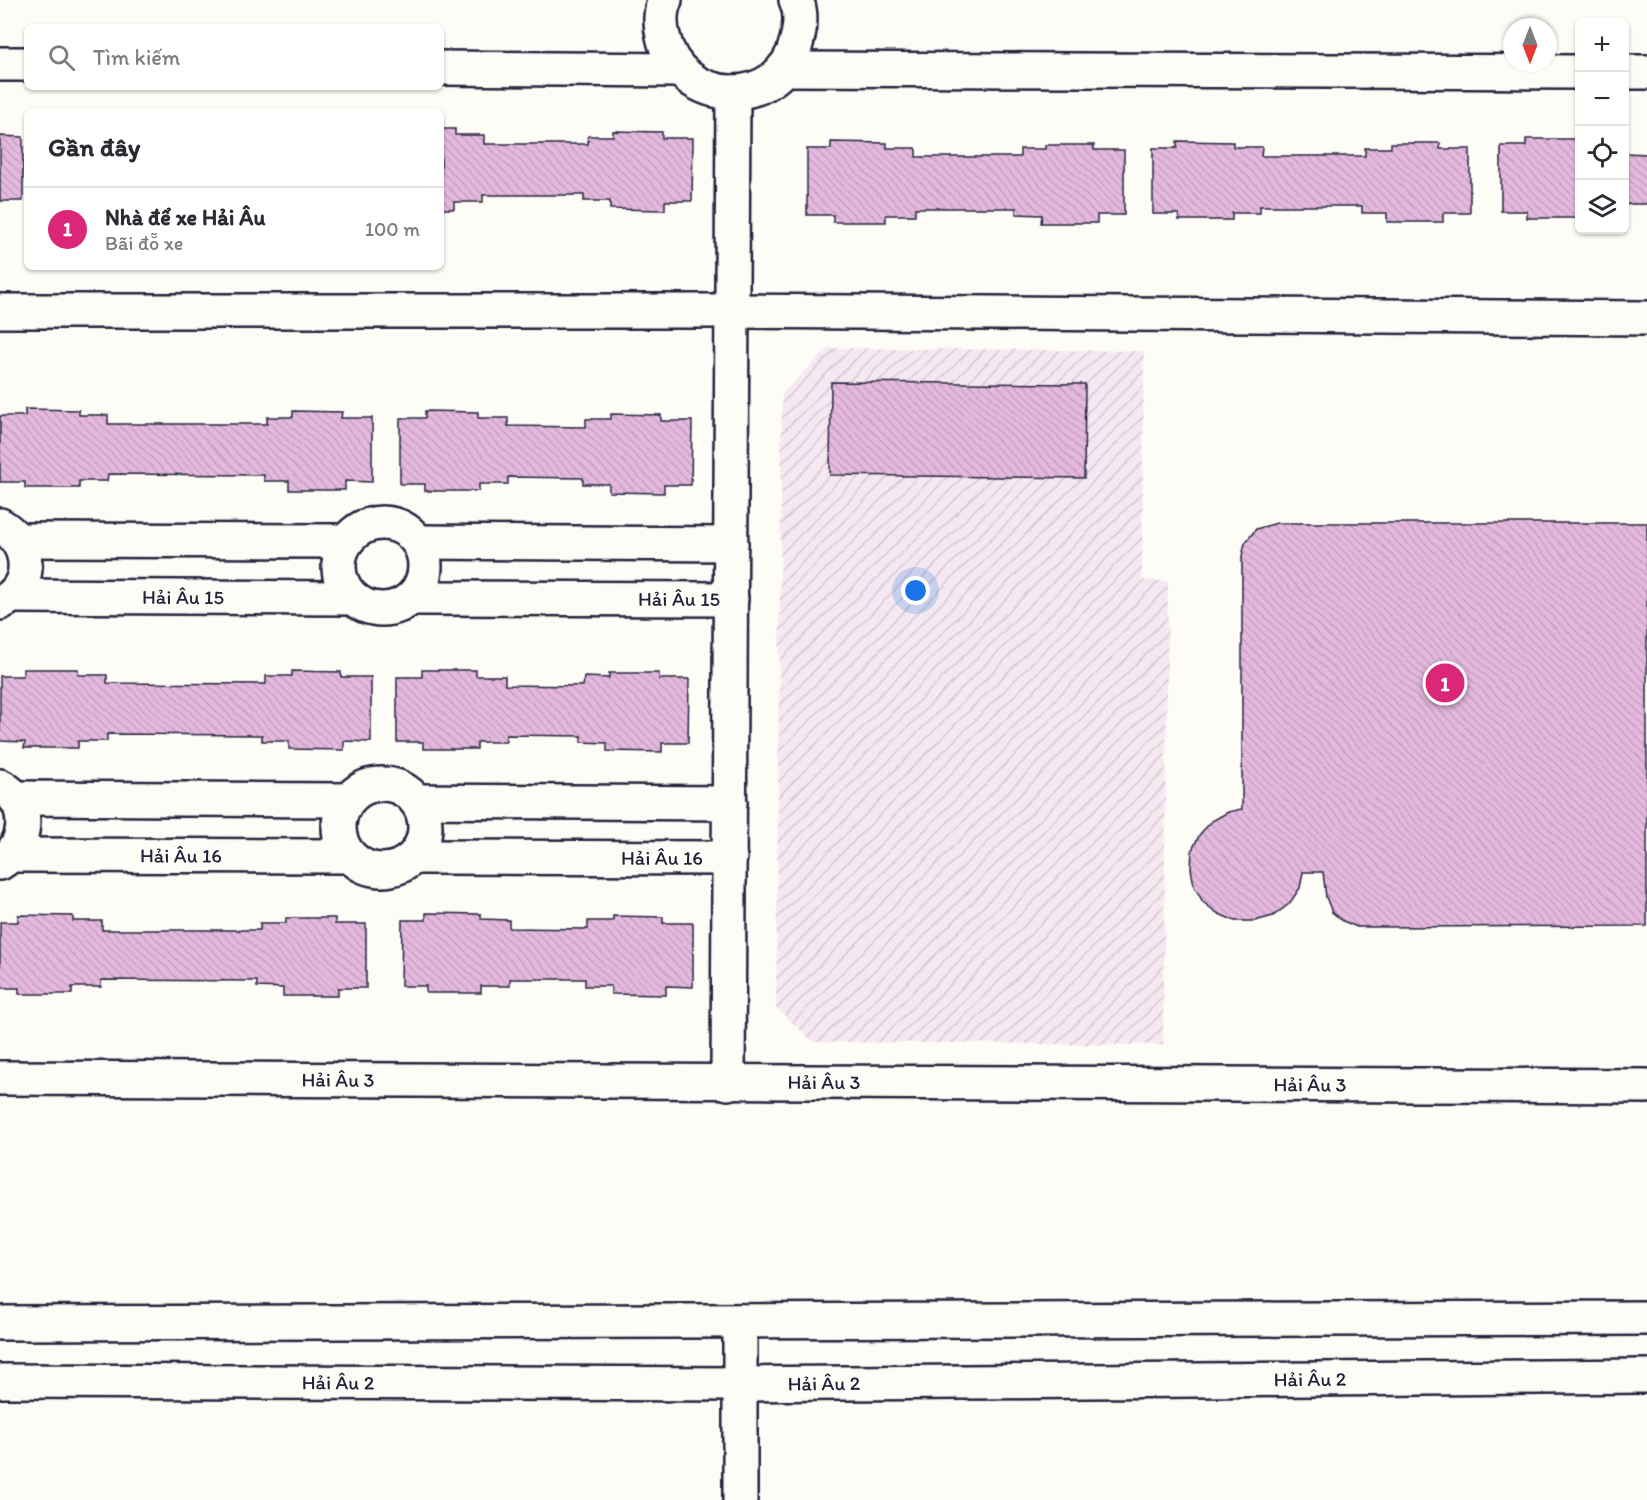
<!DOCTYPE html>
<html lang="vi">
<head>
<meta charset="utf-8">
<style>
	:root { --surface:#fff; --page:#f7f7f7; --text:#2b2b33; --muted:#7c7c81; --line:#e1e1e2; --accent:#db2777 }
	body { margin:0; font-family:Itim,sans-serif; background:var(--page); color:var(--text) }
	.controls { position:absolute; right:18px; top:18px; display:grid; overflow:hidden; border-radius:9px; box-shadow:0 2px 4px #0004 }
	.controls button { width:54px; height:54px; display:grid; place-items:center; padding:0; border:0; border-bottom:2px solid var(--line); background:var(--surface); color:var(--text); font:30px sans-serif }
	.compass { position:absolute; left:1503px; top:18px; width:54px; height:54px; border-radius:50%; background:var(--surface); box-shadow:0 2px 4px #0004; rotate:180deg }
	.you { position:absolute; left:916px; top:591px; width:21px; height:21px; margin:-15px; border:4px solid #fff; border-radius:50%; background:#1a73e8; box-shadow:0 0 0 9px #1a73e833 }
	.badge { display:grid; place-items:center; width:39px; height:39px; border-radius:50%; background:var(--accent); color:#fff; font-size:20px; font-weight:700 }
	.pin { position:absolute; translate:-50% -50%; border:3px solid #fff; box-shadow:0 2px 6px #0006 }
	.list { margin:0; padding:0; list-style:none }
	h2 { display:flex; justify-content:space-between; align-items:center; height:78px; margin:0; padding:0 24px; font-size:26px }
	h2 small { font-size:20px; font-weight:400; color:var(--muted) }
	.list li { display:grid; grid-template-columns:39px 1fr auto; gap:18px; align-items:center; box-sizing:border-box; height:84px; padding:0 24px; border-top:2px solid var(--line) }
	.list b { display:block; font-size:22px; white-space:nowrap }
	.list p { margin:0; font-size:20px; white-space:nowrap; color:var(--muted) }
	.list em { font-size:20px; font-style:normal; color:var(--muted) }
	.icon { flex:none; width:33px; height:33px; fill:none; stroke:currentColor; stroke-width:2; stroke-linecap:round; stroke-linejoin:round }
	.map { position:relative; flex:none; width:1647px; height:1500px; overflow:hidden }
	.search { position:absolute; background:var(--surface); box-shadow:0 2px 4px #0004; left:24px; top:24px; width:420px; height:66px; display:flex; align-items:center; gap:15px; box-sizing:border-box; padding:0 21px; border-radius:9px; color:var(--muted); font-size:22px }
	.panel { position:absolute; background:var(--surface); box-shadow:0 2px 4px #0004; left:24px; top:108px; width:420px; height:162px; border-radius:9px }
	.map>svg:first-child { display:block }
	.industrial { fill:url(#industrial-furrows) }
	.building { fill:url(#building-back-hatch); stroke:#22223b; stroke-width:1.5 }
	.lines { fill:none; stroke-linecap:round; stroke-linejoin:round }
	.minor-casing { stroke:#22223b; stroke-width:38 }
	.tertiary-casing { stroke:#22223b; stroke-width:38 }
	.minor { stroke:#fdfcf7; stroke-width:33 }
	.tertiary { stroke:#fdfcf7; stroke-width:33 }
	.labels { text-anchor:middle; stroke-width:4.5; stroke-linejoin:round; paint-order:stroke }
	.street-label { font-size:20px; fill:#22223b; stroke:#fdfcf7 }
</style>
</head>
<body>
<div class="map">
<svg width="1647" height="1500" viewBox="0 0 1647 1500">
	<defs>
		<pattern id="industrial-furrows" width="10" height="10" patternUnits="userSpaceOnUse" patternTransform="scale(1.5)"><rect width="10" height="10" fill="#f6e8f0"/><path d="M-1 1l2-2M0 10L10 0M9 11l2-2" fill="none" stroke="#d3c7cf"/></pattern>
		<pattern id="building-back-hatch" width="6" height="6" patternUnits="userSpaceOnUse" patternTransform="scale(1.5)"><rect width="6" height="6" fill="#e5b9de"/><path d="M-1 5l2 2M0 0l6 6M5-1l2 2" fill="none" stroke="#c49fbf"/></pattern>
	</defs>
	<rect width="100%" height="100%" fill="#fdfcf7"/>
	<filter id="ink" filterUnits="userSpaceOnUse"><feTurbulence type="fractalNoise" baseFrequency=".0167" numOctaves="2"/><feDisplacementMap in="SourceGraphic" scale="12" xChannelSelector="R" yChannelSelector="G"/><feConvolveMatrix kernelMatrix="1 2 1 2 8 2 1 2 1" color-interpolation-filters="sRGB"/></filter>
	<g filter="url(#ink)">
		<!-- industrial -->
		<path class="industrial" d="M829,348L1144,351L1142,580L1168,581L1163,1045L814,1042L776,1008L782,394Z"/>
		<!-- building -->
		<g class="building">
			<path d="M441,129H455V135H484V144H588V136H613V131L662,132V138H693L692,201H665V210L610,209V201H584V195H483V202H454V209H441Z"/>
			<path d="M0,136L23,137V201H0Z"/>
			<path d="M1526,139H1580V218H1527V211H1501V146H1526Z"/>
			<path d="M1177,141L1233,142V147H1262L1261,156H1365V148H1391V143H1440V149H1470V213H1443V222H1387V213H1362V206H1260V213H1232V220H1179V214H1153V148H1177Z"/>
			<path d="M831,142L887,143V148H916V157H1020V149H1045V145H1094V150H1124V215H1097V223H1041L1042,215L1016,214V208H915V215H886V222H833V215H807V149H831Z"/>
			<path d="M1624,153L1647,154V204H1624Z"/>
			<path d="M831,382L1085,384L1084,478L830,475Z"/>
			<path d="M25,409L79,410V415H108V424H267V417H293V411L342,412L341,418H372V482L345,481V490H289V481H264V475L108,474L107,481H79V488H25V482H0V416H25Z"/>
			<path d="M425,411L478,412V418H508V426L586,427V419H611V414L661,415V421H692L691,485H664V493L609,492V484H583V478L508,477V484H479V491H425V484H400V418H425Z"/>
			<path d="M1277,523H1647V926L1357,927L1343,921L1332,912L1326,897L1323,872H1303L1300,888L1289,904L1273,916L1255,921H1235L1217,913L1203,902L1194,886L1191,868L1192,850L1200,834L1212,821L1228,812L1242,809V556L1245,543L1256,529Z"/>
			<path d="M23,669H78V675H107V683L266,684V676H292V671L341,672V677H371V742L344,741V750L289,749V741H262V735L107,734V741H78V748H24L25,742L0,741V676H23Z"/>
			<path d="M422,670H476V676H505V685L583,686L584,677L609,678V673H659V679H689L688,743H662V752L607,751V743L581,742V736L506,735V742H477V749H423V742H397V677H422Z"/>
			<path d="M426,913L481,914V919L509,920V928L588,929V921H613V916L663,917V923H693V987L666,986V995L611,994V986H585V979H510V986H481V993H426V986H401L402,920H426Z"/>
			<path d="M18,915L73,916V921H102V930H260V923H286V918H335V924H366V988H338V996H283V988L257,987V981L101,980V987H72V994H19V988H0V922H18Z"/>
		</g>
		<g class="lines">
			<defs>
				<g id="minor">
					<path d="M665,0C660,10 660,25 663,36C679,109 782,111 797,40C800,28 802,12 796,0"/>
					<path d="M0,64H27"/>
					<path d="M441,68L679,70"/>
					<path d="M783,69L1580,72"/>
					<path d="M1624,72H1647"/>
					<path d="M0,311H732L1647,318"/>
					<circle cx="382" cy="566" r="43"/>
					<path d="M0,525C32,543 35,587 0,603"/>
					<path d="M19,540L345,541"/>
					<path d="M419,542L731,544"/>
					<path id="s1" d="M12,596L353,598"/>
					<path id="s2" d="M412,598L731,599"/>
					<circle cx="382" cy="827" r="43"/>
					<path d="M0,786C32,801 29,846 0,863"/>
					<path d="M15,798L347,800"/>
					<path d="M416,801L730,803"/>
					<path id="s3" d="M11,855L349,856"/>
					<path id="s4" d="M414,857L730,858"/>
					<path id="s5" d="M0,1078L1647,1086"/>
					<path d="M728,1083L733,92"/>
					<path d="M740,1321V1500"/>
				</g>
				<g id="tertiary">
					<path d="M0,1323L1647,1318"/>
					<path id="s6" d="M0,1381L740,1384L1647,1376"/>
				</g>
			</defs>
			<!-- minor casing -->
			<use href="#minor" class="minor-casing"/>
			<!-- tertiary casing -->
			<use href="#tertiary" class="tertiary-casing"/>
			<!-- minor -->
			<use href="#minor" class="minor"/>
			<!-- tertiary -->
			<use href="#tertiary" class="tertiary"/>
		</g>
	</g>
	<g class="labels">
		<!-- street labels -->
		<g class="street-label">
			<text dy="7" stroke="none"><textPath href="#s1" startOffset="171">Hải Âu 15</textPath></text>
			<text dy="7" stroke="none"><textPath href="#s2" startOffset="267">Hải Âu 15</textPath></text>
			<text dy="7" stroke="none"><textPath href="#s3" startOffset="170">Hải Âu 16</textPath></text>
			<text dy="7" stroke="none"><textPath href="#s4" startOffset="248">Hải Âu 16</textPath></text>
			<text dy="7" stroke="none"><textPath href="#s5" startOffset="338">Hải Âu 3</textPath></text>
			<text dy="7" stroke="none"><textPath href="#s5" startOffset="824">Hải Âu 3</textPath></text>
			<text dy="7" stroke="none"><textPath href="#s5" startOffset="1310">Hải Âu 3</textPath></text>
			<text dy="7" stroke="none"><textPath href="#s6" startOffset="1310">Hải Âu 2</textPath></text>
			<text dy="7" stroke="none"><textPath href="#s6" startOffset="338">Hải Âu 2</textPath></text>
			<text dy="7" stroke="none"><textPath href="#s6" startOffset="824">Hải Âu 2</textPath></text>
		</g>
	</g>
</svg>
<div class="controls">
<button>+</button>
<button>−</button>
<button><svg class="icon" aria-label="locate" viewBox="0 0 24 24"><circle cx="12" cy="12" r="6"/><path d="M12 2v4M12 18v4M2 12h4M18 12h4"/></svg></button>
<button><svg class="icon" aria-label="layers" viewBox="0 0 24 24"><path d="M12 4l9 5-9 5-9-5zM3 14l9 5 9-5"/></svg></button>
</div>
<svg class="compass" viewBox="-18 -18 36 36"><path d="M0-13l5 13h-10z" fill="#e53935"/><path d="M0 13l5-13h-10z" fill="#7c7c81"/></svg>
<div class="you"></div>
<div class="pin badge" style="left:1445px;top:683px">1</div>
<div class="search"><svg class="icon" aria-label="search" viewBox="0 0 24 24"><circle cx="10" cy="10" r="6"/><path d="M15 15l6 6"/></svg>Tìm kiếm</div>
<section class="panel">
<h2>Gần đây<small></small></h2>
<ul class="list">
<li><span class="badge">1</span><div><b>Nhà để xe Hải Âu</b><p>Bãi đỗ xe</p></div><em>100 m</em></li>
</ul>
</section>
</div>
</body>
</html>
